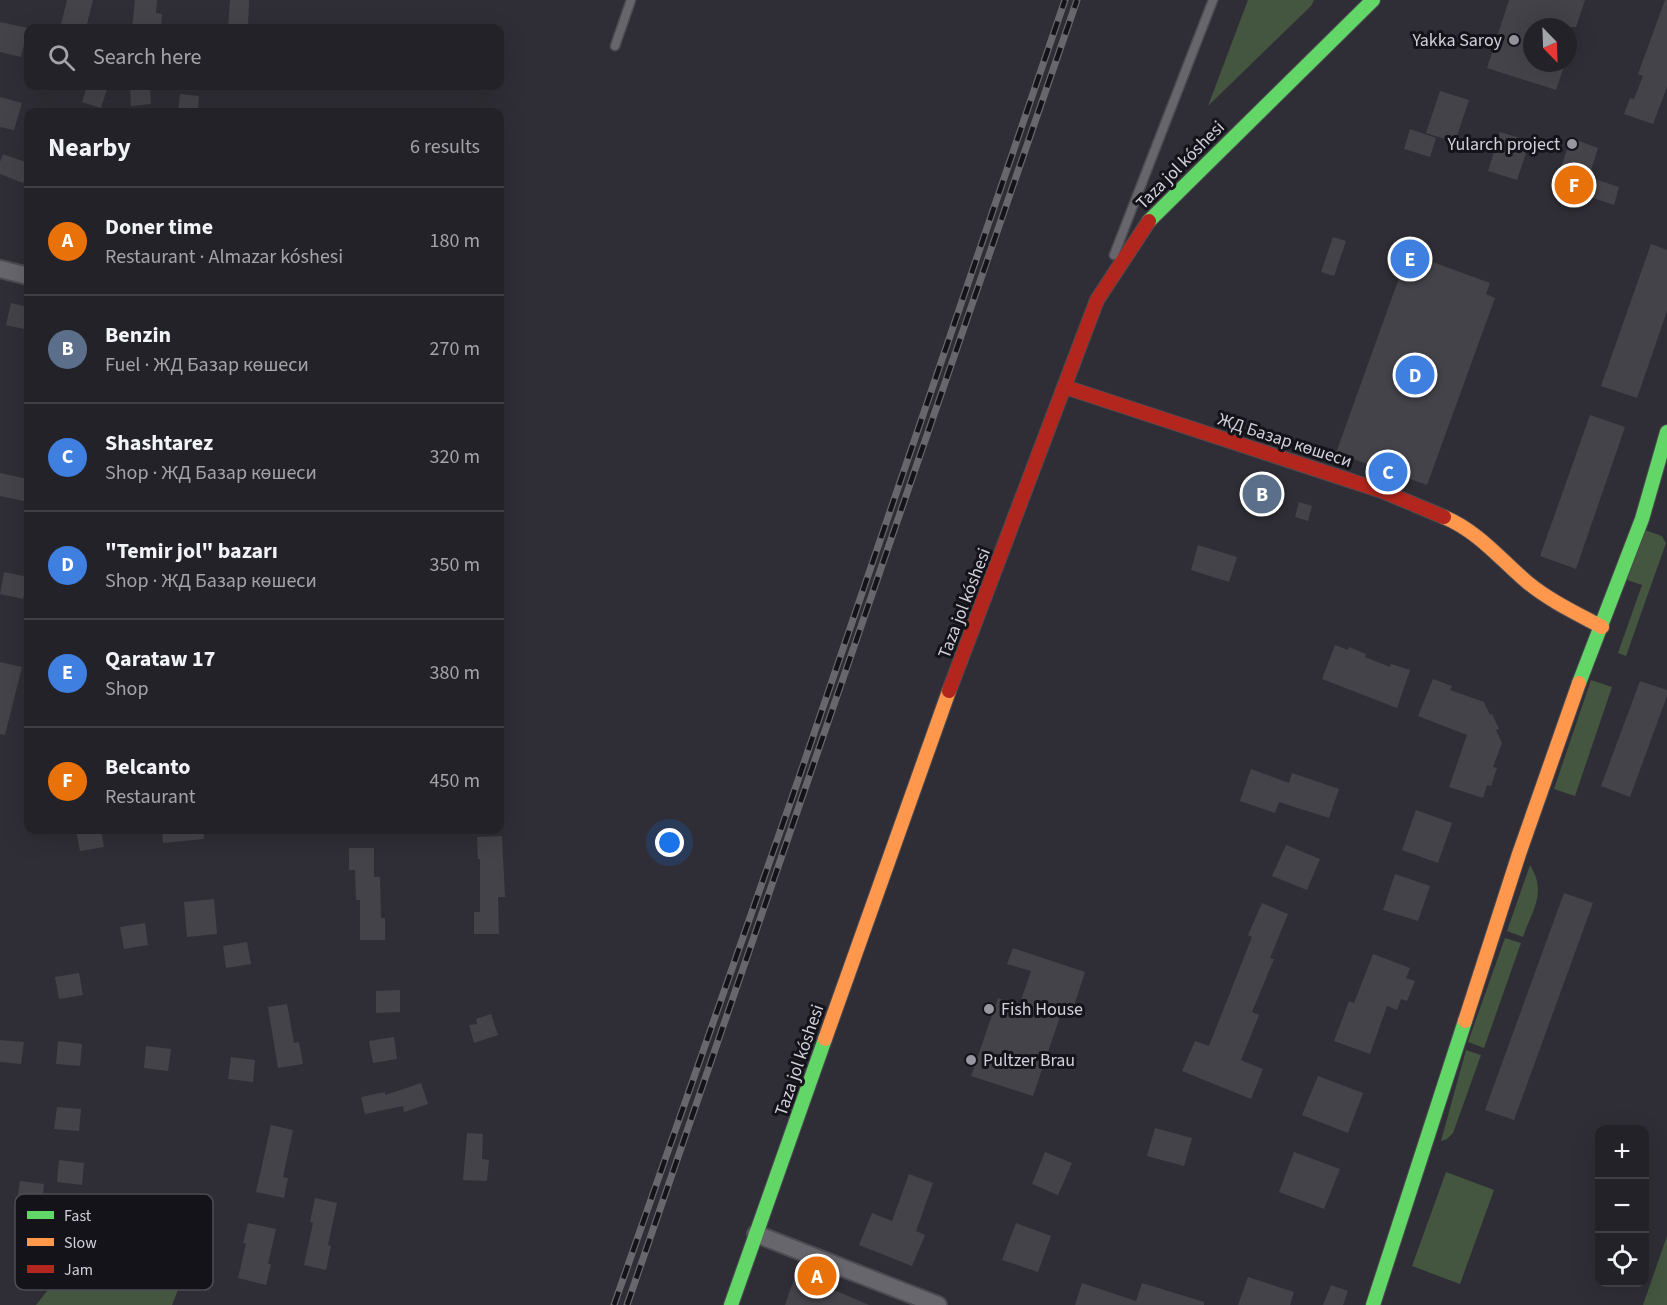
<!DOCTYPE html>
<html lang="en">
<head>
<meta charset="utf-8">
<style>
	:root { --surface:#232228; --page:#2b2a30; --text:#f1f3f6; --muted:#a3a4a8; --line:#403f45; --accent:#9897a1 }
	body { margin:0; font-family:"Source Sans 3",sans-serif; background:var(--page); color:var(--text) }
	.controls { position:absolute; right:18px; bottom:18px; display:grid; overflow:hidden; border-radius:12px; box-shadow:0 6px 24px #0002 }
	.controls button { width:54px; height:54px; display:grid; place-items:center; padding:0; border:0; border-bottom:2px solid var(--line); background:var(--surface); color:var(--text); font:30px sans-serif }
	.compass { position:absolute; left:1523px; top:18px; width:54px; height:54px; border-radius:50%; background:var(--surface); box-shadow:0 6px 24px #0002; rotate:157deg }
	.you { position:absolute; left:670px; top:843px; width:21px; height:21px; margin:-15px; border:4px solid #fff; border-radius:50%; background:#1a73e8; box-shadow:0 0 0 9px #1a73e833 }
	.badge { display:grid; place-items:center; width:39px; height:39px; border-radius:50%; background:var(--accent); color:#fff; font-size:20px; font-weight:700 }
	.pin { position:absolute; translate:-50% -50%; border:3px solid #fff; box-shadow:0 2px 6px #0006 }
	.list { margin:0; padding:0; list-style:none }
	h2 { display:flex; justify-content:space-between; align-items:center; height:78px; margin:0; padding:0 24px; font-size:26px }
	h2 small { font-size:20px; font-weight:400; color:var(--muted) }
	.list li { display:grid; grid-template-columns:39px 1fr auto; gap:18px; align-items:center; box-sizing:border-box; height:108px; padding:0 24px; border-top:2px solid var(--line) }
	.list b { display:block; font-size:22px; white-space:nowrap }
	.list p { margin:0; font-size:20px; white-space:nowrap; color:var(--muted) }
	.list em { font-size:20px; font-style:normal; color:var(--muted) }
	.icon { flex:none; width:33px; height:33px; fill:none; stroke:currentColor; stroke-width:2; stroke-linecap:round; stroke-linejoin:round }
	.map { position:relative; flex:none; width:1667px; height:1305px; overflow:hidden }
	.search { position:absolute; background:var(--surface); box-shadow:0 6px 24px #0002; left:24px; top:24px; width:480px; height:66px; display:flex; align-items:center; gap:15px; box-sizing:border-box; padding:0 21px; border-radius:12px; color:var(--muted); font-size:22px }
	.panel { position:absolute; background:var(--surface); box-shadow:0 6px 24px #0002; left:24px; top:108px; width:480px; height:726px; border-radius:12px }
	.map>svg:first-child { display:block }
	.green { fill:#44563f }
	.building { fill:#44434a }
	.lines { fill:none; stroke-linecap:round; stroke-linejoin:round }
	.lane-casing { stroke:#4c4b52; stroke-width:11 }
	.street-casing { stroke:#4c4b52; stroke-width:20 }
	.fast-casing { stroke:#4c4b52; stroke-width:16 }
	.slow-casing { stroke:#4c4b52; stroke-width:16 }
	.jam-casing { stroke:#4c4b52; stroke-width:16 }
	.lane { stroke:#67666d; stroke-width:8 }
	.street { stroke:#67666d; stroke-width:16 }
	.fast { stroke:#63d668; stroke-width:14 }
	.slow { stroke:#ff974d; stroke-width:14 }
	.jam { stroke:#b3261e; stroke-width:14 }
	.rail-casing { stroke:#68676d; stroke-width:7 }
	.rail { stroke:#14131a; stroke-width:4.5; stroke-dasharray:14; stroke-linecap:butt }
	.poi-dot { fill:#9897a1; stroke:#14131a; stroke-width:2 }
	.labels { text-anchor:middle; stroke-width:6; stroke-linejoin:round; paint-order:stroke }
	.poi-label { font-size:18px; fill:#d1d0da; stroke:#14131a; text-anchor:end }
	.street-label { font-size:18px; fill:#d1d0da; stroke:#14131a }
	.key { fill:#14131a; stroke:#4d4c54; stroke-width:1.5 }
	.key-label { font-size:16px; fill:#d1d0da }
</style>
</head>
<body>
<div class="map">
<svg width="1667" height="1305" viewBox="0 0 1667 1305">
	<rect width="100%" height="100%" fill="#2f2e36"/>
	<!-- green -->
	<g class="green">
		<path d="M1248,0H1314L1311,6L1208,106Z"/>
		<path d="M1645,530L1662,536L1666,543L1626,656L1618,653L1642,585L1627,580Z"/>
		<path d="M1591,680L1612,687L1575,796L1554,789Z"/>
		<path d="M1530,865C1547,893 1533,908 1523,937L1507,931Z"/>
		<path d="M1505,938L1521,943L1484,1048L1468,1042Z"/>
		<path d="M1466,1050L1481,1055L1453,1133L1447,1139L1441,1141Z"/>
		<path d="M1446,1172L1494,1190L1460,1284L1412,1266Z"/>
		<path d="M116,1200L132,1213L138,1234L179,1241L186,1269L172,1305H36L109,1213Z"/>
		<path d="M1667,1236V1305H1643Z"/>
	</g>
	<!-- building -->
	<g class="building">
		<path d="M67,0H93L86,28H60Z"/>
		<path d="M135,0H157L156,13L162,14L161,28H132Z"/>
		<path d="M230,0H249L248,28H228Z"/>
		<path d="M1509,0H1585L1576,27H1532V63H1565L1556,90L1487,68Z"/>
		<path d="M1665,0H1667V87L1653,124L1624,114L1630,98L1634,99L1643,76L1638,74Z"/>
		<path d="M0,22L28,28L21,57L0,52Z"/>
		<path d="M87,86H108L101,108L82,102Z"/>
		<path d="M130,86H150L151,104L131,106Z"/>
		<path d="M1440,91L1469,100L1455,142L1426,133Z"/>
		<path d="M180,94L199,96L198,112H178Z"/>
		<path d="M0,97L22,103L14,130L0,127Z"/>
		<path d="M1410,129L1436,138L1430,157L1404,149Z"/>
		<path d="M1500,132L1530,141L1517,180L1488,171Z"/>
		<path d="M1571,138L1598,148L1589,177L1619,187L1614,205L1555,185Z"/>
		<path d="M3,154L28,163V170L23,183L0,174V162Z"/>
		<path d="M1333,237L1346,241L1334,276L1321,272Z"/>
		<path d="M1651,244L1667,250V311L1637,398L1601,386Z"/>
		<path d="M1408,253L1490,283L1486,294L1495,298L1427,485L1336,453Z"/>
		<path d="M11,303L28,307V330L6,325Z"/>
		<path d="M1590,415L1625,427L1576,569L1540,556Z"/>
		<path d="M0,473L28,479V502L0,496Z"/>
		<path d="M1299,502L1312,506L1308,521L1295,517Z"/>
		<path d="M1198,545L1237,557L1229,582L1191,570Z"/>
		<path d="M4,572L28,577L23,599L0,594Z"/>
		<path d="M1335,645L1348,650L1349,647L1366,654L1365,657L1390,667L1391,664L1410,670L1397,708L1322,679Z"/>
		<path d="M0,662L22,667L5,735L0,734Z"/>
		<path d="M1433,679L1452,686L1450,690L1484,702L1490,715L1492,714L1499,729L1496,730L1502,743L1493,767L1497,768L1491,786L1487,785L1483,798L1449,787L1467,735L1418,716Z"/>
		<path d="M1640,681L1667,690V696L1630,797L1601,786Z"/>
		<path d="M1251,769L1289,783L1292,773L1339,789L1329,818L1279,802L1275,813L1240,801Z"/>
		<path d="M1416,810L1452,823L1438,863L1402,850Z"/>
		<path d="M76,830H101L104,847L80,851Z"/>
		<path d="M162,830H203L204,839L163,843Z"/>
		<path d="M502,836L505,897H498L499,934H474V912H480V859H478L477,837Z"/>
		<path d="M1286,845L1320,859L1307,890L1272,876Z"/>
		<path d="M349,848H374V877H380L381,918H385V940H360V900H356L355,870H349Z"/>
		<path d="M1395,874L1430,886L1418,921L1383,910Z"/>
		<path d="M1564,893L1593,903L1514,1120L1485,1110Z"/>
		<path d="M214,899L217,934L187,937L184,902Z"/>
		<path d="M1262,903L1288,914L1270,958L1274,959L1252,1012L1259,1015L1241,1060L1263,1069L1251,1099L1182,1071L1195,1041L1209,1046L1252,937L1248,935Z"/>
		<path d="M145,923L148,945L124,949L120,927Z"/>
		<path d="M247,942L251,964L226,968L223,946Z"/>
		<path d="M1013,948L1085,972L1073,1009L1064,1005L1033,1096L971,1076L998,998L1019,1006L1031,971L1007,964Z"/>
		<path d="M1373,954L1410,968L1406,978L1415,981L1407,1001L1401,999L1397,1010L1387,1006L1370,1054L1334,1041L1349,1001L1354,1003Z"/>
		<path d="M79,973L83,995L59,999L55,977Z"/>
		<path d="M400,990V1012L376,1013V991Z"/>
		<path d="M287,1004L294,1043L299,1042L303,1064L278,1068L268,1007Z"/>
		<path d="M491,1014L498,1035L474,1043L469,1025L477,1024L476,1019Z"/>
		<path d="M394,1037L397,1059L373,1063L369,1041Z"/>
		<path d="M0,1040L24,1042L21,1064L0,1062Z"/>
		<path d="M58,1041L82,1044L80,1066L56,1064Z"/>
		<path d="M146,1046L171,1049L168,1071L144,1068Z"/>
		<path d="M231,1057L255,1060L253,1082L228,1079Z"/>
		<path d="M1318,1076L1363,1093L1348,1133L1302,1115Z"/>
		<path d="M421,1083L428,1104L404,1112L403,1106L365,1114L361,1097L385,1092V1095Z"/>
		<path d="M57,1107L81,1109L79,1131L54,1129Z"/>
		<path d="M271,1125L293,1130L283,1177L288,1178L284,1198L256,1192Z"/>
		<path d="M1155,1128L1192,1138L1184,1166L1147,1156Z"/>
		<path d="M467,1133L483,1134L482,1159L489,1160L487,1181L463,1180Z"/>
		<path d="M1045,1152L1072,1163L1058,1195L1032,1184Z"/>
		<path d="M1294,1152L1340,1169L1324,1209L1279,1192Z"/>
		<path d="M59,1160L84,1163L82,1185L57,1182Z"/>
		<path d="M909,1174L933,1183L916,1231L925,1235L912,1266L859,1245L872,1213L892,1221Z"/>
		<path d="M20,1181L44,1184L42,1206L17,1203Z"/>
		<path d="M315,1198L337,1203L328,1245L331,1246L326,1270L304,1265L313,1223L310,1222Z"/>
		<path d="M248,1223L276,1229L268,1264H271L266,1285L238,1278L246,1244L243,1243Z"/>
		<path d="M1016,1223L1051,1236L1038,1272L1002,1260Z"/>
		<path d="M798,1267L836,1280L832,1289L869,1305H785Z"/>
		<path d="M1248,1277L1294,1292L1290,1305H1238Z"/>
		<path d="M1082,1283L1136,1301L1142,1283L1204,1302V1305H1075Z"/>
		<path d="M1331,1285L1348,1291L1343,1305H1323Z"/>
	</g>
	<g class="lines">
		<defs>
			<g id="lane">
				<path d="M615,46L631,0"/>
				<path d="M1114,255L1213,0"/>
			</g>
			<g id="street">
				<path d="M0,269L28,276"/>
				<path d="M756,1234L938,1305"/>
			</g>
			<g id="fast">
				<path d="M1149,221L1373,0"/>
				<path d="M1579,683L1642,519L1667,432"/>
				<path d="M731,1305L825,1039"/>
				<path d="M1373,1305L1465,1021"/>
			</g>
			<g id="slow">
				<path d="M1444,517C1479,532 1500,559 1527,582C1550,601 1576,613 1602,627"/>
				<path d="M1465,1021L1519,854L1579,683"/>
				<path d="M825,1039L949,691"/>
			</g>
			<g id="jam">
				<path d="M1065,387L1382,491L1444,517"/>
				<path d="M949,691L1097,300L1149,221"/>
			</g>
		</defs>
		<!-- lane casing -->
		<use href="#lane" class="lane-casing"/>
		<!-- street casing -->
		<use href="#street" class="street-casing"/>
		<!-- fast casing -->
		<use href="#fast" class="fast-casing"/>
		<!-- slow casing -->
		<use href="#slow" class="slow-casing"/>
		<!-- jam casing -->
		<use href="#jam" class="jam-casing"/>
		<!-- lane -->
		<use href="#lane" class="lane"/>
		<!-- street -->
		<use href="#street" class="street"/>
		<!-- fast -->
		<use href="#fast" class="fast"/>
		<!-- slow -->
		<use href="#slow" class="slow"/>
		<!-- jam -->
		<use href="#jam" class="jam"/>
		<defs>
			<g id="rail">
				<path d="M614,1305L794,792L1065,0"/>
				<path d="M627,1305L1077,0"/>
			</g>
		</defs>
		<!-- rail casing -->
		<use href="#rail" class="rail-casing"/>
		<!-- rail -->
		<use href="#rail" class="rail"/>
	</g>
	<!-- markers -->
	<g class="poi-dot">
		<circle cx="1514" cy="40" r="6"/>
		<circle cx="1572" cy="144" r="6"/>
		<circle cx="989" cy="1009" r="6"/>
		<circle cx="971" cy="1060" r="6"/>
	</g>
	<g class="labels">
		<!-- poi labels -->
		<g class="poi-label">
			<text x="1502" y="46">Yakka Saroy</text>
			<text x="1560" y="150">Yularch project</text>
			<text x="1001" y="1015" text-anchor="start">Fish House</text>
			<text x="983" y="1066" text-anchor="start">Pultzer Brau</text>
		</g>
		<!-- street labels -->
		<g class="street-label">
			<text transform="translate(1180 165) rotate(-45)" y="6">Taza jol kóshesi</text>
			<text transform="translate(1285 440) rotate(18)" y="6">ЖД Базар көшеси</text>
			<text transform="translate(964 603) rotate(-69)" y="6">Taza jol kóshesi</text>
			<text transform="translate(799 1060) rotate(-71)" y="6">Taza jol kóshesi</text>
		</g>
	</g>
	<!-- legend -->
	<rect x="15" y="1194" width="198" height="96" rx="9" class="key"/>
	<rect x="27" y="1211" width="27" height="8" fill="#63d668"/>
	<rect x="27" y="1238" width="27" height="8" fill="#ff974d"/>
	<rect x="27" y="1265" width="27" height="8" fill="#b3261e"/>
	<g class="key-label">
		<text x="64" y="1221">Fast</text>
		<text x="64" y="1248">Slow</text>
		<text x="64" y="1275">Jam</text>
	</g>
</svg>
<div class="controls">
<button>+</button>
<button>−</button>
<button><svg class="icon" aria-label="locate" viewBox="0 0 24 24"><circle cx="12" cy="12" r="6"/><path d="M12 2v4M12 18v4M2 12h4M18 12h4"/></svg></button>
</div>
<svg class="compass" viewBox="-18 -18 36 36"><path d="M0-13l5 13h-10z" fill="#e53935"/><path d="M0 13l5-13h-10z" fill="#a3a4a8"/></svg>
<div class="you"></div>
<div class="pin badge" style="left:817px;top:1276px;background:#e8710a">A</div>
<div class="pin badge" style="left:1262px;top:494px;background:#5c6f8a">B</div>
<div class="pin badge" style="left:1388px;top:472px;background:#3f7fe0">C</div>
<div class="pin badge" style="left:1415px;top:375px;background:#3f7fe0">D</div>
<div class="pin badge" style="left:1410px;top:259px;background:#3f7fe0">E</div>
<div class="pin badge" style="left:1574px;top:185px;background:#e8710a">F</div>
<div class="search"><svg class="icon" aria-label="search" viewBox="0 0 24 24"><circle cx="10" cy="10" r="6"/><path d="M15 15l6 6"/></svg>Search here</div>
<section class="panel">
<h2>Nearby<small>6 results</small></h2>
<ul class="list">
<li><span class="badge" style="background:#e8710a">A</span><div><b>Doner time</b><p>Restaurant · Almazar kóshesi</p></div><em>180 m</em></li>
<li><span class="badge" style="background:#5c6f8a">B</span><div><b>Benzin</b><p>Fuel · ЖД Базар көшеси</p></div><em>270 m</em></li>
<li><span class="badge" style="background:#3f7fe0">C</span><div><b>Shashtarez</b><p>Shop · ЖД Базар көшеси</p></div><em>320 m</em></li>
<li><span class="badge" style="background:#3f7fe0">D</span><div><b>&quot;Temir jol&quot; bazarı</b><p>Shop · ЖД Базар көшеси</p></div><em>350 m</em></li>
<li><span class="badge" style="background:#3f7fe0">E</span><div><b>Qarataw 17</b><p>Shop</p></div><em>380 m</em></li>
<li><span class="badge" style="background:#e8710a">F</span><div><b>Belcanto</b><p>Restaurant</p></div><em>450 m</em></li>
</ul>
</section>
</div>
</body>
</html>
